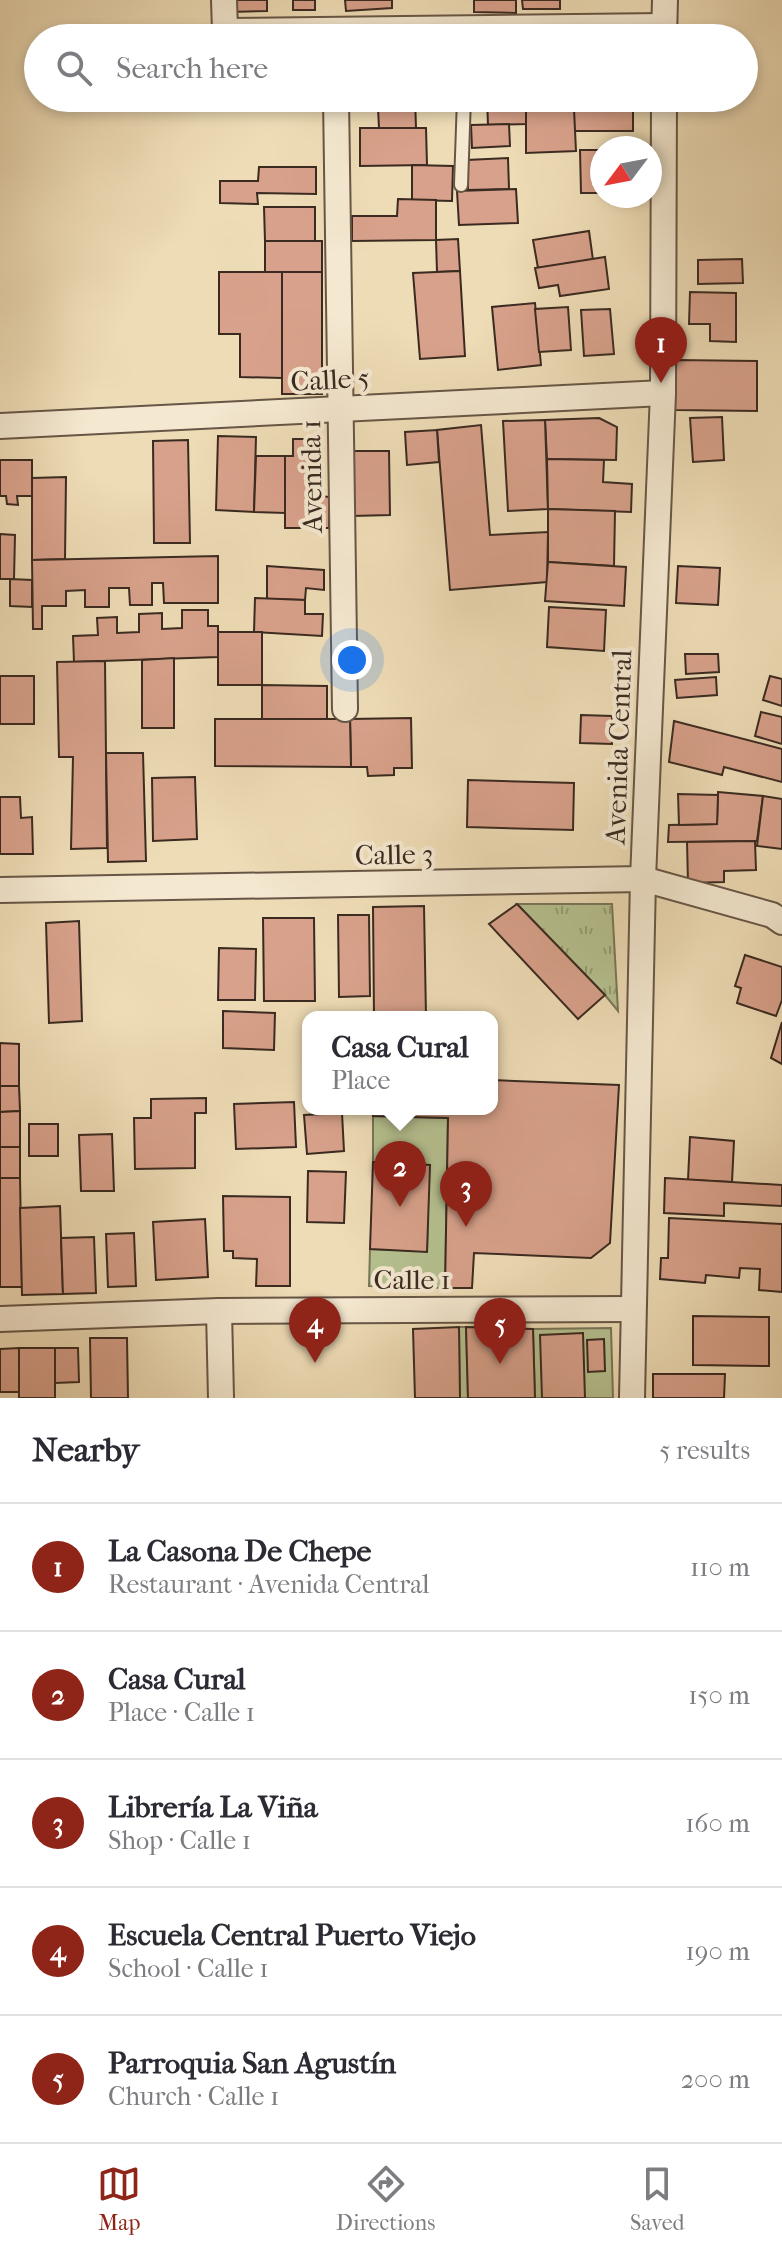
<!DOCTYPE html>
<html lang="en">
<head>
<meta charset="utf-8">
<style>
	:root { --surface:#fff; --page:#f7f7f7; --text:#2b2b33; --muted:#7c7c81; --line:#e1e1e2; --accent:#8f2418 }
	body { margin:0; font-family:"IM FELL French Canon",serif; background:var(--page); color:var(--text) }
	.compass { position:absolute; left:590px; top:136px; width:72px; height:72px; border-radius:50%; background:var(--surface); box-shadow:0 4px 12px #0003; rotate:238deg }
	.you { position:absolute; left:352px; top:660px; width:28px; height:28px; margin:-20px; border:6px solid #fff; border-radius:50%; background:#1a73e8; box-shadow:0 0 0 12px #1a73e833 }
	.badge { display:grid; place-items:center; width:52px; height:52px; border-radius:50%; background:var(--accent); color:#fff; font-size:26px; font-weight:700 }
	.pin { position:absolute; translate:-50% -66px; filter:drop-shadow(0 2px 4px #0008) }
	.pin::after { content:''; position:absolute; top:42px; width:28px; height:24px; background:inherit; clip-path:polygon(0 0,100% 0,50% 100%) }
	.popup { position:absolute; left:302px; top:1011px; width:196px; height:104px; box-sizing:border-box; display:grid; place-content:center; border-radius:16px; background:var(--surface); filter:drop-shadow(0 2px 6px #0005); font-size:26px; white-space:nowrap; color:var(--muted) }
	.popup b { font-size:30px; color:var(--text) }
	.popup::after { content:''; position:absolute; left:50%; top:100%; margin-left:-16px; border:16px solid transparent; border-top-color:var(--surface) }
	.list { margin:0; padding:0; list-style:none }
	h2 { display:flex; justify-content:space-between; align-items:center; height:104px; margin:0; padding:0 32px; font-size:34px }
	h2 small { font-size:26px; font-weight:400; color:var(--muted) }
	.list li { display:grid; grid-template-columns:52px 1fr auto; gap:24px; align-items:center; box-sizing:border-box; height:128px; padding:0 32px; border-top:2px solid var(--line) }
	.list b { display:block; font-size:30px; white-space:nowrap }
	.list p { margin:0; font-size:26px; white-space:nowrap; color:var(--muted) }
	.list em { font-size:26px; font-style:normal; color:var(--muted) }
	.icon { flex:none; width:44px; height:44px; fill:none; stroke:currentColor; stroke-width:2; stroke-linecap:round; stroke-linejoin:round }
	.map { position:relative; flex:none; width:782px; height:1398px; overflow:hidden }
	.search { position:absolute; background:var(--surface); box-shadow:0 4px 12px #0003; left:24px; right:24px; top:24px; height:88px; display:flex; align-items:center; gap:20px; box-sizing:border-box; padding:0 28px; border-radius:44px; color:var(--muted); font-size:30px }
	.sheet { height:744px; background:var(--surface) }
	nav { display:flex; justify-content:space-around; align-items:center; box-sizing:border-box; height:112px; border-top:2px solid var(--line); background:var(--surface); font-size:22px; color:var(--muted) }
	nav a { display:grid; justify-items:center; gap:4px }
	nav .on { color:var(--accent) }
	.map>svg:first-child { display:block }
	.grass { fill:url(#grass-tufts); stroke:#787658; stroke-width:2 }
	.garden { fill:#b6c190; stroke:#787658; stroke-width:2 }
	.building { fill:#d8a18b; stroke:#3a2a20; stroke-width:2 }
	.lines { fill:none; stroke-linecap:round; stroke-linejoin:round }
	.lane-casing { stroke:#675646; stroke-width:16 }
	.street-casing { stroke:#675646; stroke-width:28 }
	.lane { stroke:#f4e8d0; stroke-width:12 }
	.street { stroke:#f4e8d0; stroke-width:24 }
	.labels { text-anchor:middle; stroke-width:8; stroke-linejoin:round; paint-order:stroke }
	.street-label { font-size:28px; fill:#3a2a20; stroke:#f4e8d0 }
</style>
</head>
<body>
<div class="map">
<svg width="782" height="1398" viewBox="0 0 782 1398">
	<defs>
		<pattern id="grass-tufts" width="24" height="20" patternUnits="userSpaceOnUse" patternTransform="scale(2)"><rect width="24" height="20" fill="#b6c190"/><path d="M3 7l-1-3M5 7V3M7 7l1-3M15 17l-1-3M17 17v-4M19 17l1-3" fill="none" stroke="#959d75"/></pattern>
	</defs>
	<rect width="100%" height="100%" fill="#eedcb6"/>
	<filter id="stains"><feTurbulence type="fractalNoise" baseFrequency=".0025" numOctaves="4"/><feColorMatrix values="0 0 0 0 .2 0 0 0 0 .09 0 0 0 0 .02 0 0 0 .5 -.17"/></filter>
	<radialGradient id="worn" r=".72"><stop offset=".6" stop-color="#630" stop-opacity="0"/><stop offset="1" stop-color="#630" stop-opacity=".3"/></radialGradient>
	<!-- grass -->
	<path class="grass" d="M517,904H612L618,1011L605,995Z"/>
	<!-- garden -->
	<g class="garden">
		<path d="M373,1116L448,1118L445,1288L369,1286L370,1249L427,1251L429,1165L373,1162Z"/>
		<path d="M459,1327H466L468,1398H460Z"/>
		<path d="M611,1328L613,1398H535L533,1329Z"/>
	</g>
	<!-- building -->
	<g class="building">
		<path d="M230,0H267V11L230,12Z"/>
		<rect x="293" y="0" width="22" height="10"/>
		<path d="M345,0H392V8L346,11Z"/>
		<path d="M474,0H516V13L474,12Z"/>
		<path d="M522,0H560V9H523Z"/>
		<path d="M365,98H415L416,128H379L378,108L365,109Z"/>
		<path d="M487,98H526V124L488,125Z"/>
		<path d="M526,98H564L565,109H526Z"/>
		<path d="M573,98H622V109H574Z"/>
		<path d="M633,108V131H574V109Z"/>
		<path d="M526,109H574L576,151L526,153Z"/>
		<path d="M509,124L510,146L472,148L471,125Z"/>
		<path d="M360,128H426L427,165L360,166Z"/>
		<path d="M580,150H602V193H581Z"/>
		<path d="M508,158L509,189L468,190L467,160Z"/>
		<path d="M412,165L453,166L452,201L412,200Z"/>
		<path d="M259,167H316V194L257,193L258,204L220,203V181H258Z"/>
		<path d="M516,189L518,223L459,225L457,191Z"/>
		<path d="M398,199L436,200V240L352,241V216H397Z"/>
		<path d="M264,207H315V241H265Z"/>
		<path d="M589,231L593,260L538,268L533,240Z"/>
		<path d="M458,239L460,271L437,272L436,240Z"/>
		<rect x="265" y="241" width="57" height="31"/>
		<path d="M605,257L609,289L560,296L558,285L539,288L535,268Z"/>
		<path d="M742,259L743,283L698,284V260Z"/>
		<path d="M460,271L465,356L420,359L413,273Z"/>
		<path d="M219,272H282V378L240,377V334H219Z"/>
		<rect x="282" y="272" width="40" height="122"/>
		<path d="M690,292L736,293V342L710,341V324H689Z"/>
		<path d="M535,303L541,365L498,370L492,307Z"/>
		<path d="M568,307L571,350L539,352L535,309Z"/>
		<path d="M610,309L614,354L584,356L581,310Z"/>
		<path d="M676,360L757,361V411L675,410Z"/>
		<path d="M722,417L724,460L693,462L690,418Z"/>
		<path d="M599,418L617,427L616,460L547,459L545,420Z"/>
		<path d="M545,420L548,509L508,511L503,421Z"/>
		<path d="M481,425L490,535L548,532L547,582L450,590L437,430Z"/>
		<path d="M437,430L439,462L407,465L405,432Z"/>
		<path d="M218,436L256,437L254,512L216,510Z"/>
		<path d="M293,439H315V458H322V496L329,497V528H285V456H293Z"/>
		<path d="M188,440L190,543H154L153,441Z"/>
		<path d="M351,451H389L390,515L352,516Z"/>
		<path d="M256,456H285V513L254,512Z"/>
		<path d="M547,459L604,460L603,482L632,484L631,512L548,509Z"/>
		<path d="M0,460H32V496H17L18,505L7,504L6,496H0Z"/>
		<path d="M66,477L65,559L32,560V478Z"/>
		<path d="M548,509L615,511L614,566L548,562Z"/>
		<path d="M0,534L15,535L14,579H0Z"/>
		<path d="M218,556V603H164L163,583H152V605H130L129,588H109V607H85V590L66,591V606H42V629H33L32,560Z"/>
		<path d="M548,562L626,567L624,606L545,601Z"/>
		<path d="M267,566L324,570V590L306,588L305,600L267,599Z"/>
		<path d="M678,566L720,568L718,605L676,603Z"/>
		<path d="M10,579L32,580V607L10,606Z"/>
		<path d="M255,598L305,600V614H323L322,636L254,632Z"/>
		<path d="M549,607L606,610L604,651L547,647Z"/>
		<path d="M182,610H208V626H218V657L74,662L73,636L98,635L97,618L117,617V633L139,632V614L162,613V629L182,628Z"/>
		<rect x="218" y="632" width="44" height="53"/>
		<path d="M685,654H718L719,672L686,674Z"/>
		<path d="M174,658V728H142V660Z"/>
		<path d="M105,661L107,848L71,849L73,757H59L57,662Z"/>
		<rect x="0" y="676" width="34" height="48"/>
		<path d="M770,676L782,679V706L763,700Z"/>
		<path d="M716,677L717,695L677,698L675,680Z"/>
		<path d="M262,685L327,686V719H262Z"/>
		<path d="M761,712L782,717V744L755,736Z"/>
		<path d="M581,715L612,716V744L580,743Z"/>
		<path d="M411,718L412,768H394V775L368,776L367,767H351L350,719Z"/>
		<path d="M215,719H350L351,767L215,766Z"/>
		<path d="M674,721L782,749V782L724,767L722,775L669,762Z"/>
		<path d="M106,753H143L146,861L108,862Z"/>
		<path d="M195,777L197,839L153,841L152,778Z"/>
		<path d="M468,780L574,783L573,830L467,827Z"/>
		<path d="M718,792L763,796L757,841L668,842L669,825L717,824Z"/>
		<path d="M678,794L718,795L717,824L679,825Z"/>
		<path d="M763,796L782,799V849L757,846Z"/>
		<path d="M0,797H20L21,818L32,817L33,854H0Z"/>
		<path d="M755,841L756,870L724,871V882L688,883L687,842Z"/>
		<path d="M517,904L605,995L578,1019L489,924Z"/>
		<path d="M424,906L426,1017H374L373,907Z"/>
		<path d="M338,915H369L370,996L339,997Z"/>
		<path d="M263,918H314L315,1001H264Z"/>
		<path d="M79,921L82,1021L49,1023L46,923Z"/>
		<path d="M219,948L256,949L255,1000H218Z"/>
		<path d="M745,955L782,967V1000L776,1016L737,1003L741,988L735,986Z"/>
		<path d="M223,1011L275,1013L274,1050L223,1048Z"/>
		<path d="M782,1022V1064L771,1058Z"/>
		<path d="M0,1043L19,1044V1086H0Z"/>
		<path d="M492,1080L619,1085L610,1243L591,1258L474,1253L472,1288H445L448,1118L373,1116V1109H492Z"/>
		<path d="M0,1086H19L20,1111L0,1112Z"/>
		<path d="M206,1098V1113H195V1168L135,1169L134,1118H151V1099Z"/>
		<path d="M294,1102L296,1147L236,1149L234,1104Z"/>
		<path d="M20,1111V1147H0V1112Z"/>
		<path d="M342,1113L344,1151L307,1154L304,1115Z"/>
		<rect x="29" y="1124" width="29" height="32"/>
		<path d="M112,1134L114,1191H81L79,1135Z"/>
		<path d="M690,1137L734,1141L732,1182L688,1180Z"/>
		<rect x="0" y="1147" width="20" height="31"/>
		<path d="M373,1162L430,1165L427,1252L370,1249Z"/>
		<path d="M308,1171L346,1172L344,1223L307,1222Z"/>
		<path d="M0,1178H20L22,1287H0Z"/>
		<path d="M665,1178L782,1185V1206L724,1203V1216L664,1213Z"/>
		<path d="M223,1196L290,1197V1286H256L257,1259L233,1258V1251H224Z"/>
		<path d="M60,1206L63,1294L22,1295L20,1208Z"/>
		<path d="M669,1218L782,1224V1292L759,1290L760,1269L740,1268L739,1278L706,1275L705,1283L660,1279L661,1258H668Z"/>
		<path d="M205,1219L208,1277L156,1280L153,1222Z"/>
		<path d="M134,1233L136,1286L108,1287L106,1234Z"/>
		<path d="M94,1237L96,1293L63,1294L61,1238Z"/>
		<path d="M693,1316L769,1317V1366L693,1365Z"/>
		<path d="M459,1327L460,1398H415L413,1329Z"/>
		<path d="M466,1327L533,1329L535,1398H468Z"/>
		<path d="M583,1333L585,1398H542L540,1335Z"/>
		<path d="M90,1338H127L128,1398H91Z"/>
		<path d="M604,1339L605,1371L588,1372L587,1340Z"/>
		<path d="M19,1348V1392H0V1349Z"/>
		<rect x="19" y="1348" width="36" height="50"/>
		<path d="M55,1348H78L79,1382L55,1383Z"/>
		<path d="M653,1374H725L724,1398H653Z"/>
	</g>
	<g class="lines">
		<defs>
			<path id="lane" d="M461,185L464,98"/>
			<g id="street">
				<path d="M224,0L225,31L664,26"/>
				<path d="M664,38L665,0"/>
				<path d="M336,98L345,709"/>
				<path d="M0,426L663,393"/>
				<path d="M0,890L643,879L772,915L782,922"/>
				<path d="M219,1311L221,1398"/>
				<path d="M0,1319L219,1311L632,1309"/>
				<path d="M632,1398L643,879L663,393L664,98"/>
			</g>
		</defs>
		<!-- lane casing -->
		<use href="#lane" class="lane-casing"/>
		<!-- street casing -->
		<use href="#street" class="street-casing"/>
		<!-- lane -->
		<use href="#lane" class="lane"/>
		<!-- street -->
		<use href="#street" class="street"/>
	</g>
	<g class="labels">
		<!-- street labels -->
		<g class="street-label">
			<text transform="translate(330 379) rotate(-3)" y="10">Calle 5</text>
			<text transform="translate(311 476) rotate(-91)" y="10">Avenida 1</text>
			<text transform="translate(618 747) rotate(-88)" y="10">Avenida Central</text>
			<text transform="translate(394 854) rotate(-1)" y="10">Calle 3</text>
			<text x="412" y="1289">Calle 1</text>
		</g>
	</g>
	<rect width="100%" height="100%" filter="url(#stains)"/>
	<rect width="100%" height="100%" fill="url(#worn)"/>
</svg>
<svg class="compass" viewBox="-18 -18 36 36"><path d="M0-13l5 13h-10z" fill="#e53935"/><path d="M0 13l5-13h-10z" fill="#7c7c81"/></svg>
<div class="you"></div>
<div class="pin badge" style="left:661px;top:383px">1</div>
<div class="pin badge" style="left:400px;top:1207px">2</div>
<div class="popup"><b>Casa Cural</b>Place</div>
<div class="pin badge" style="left:466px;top:1227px">3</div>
<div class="pin badge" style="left:315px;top:1363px">4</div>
<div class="pin badge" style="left:500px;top:1364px">5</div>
<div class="search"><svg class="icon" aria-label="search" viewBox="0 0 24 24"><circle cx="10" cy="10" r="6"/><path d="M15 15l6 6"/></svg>Search here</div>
</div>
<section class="sheet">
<h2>Nearby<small>5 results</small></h2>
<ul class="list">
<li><span class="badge">1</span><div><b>La Casona De Chepe</b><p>Restaurant · Avenida Central</p></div><em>110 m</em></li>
<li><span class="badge">2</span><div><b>Casa Cural</b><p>Place · Calle 1</p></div><em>150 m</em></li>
<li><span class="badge">3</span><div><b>Librería La Viña</b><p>Shop · Calle 1</p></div><em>160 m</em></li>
<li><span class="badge">4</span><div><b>Escuela Central Puerto Viejo</b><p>School · Calle 1</p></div><em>190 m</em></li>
<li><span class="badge">5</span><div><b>Parroquia San Agustín</b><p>Church · Calle 1</p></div><em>200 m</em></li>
</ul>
</section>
<nav>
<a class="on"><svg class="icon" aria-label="map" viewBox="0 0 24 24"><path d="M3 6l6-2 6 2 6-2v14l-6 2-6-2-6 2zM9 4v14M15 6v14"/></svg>Map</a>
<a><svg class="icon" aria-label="directions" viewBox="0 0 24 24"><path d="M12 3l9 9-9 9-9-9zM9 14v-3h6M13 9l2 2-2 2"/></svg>Directions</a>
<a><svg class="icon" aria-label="saved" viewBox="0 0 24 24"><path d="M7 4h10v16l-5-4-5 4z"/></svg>Saved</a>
</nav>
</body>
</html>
